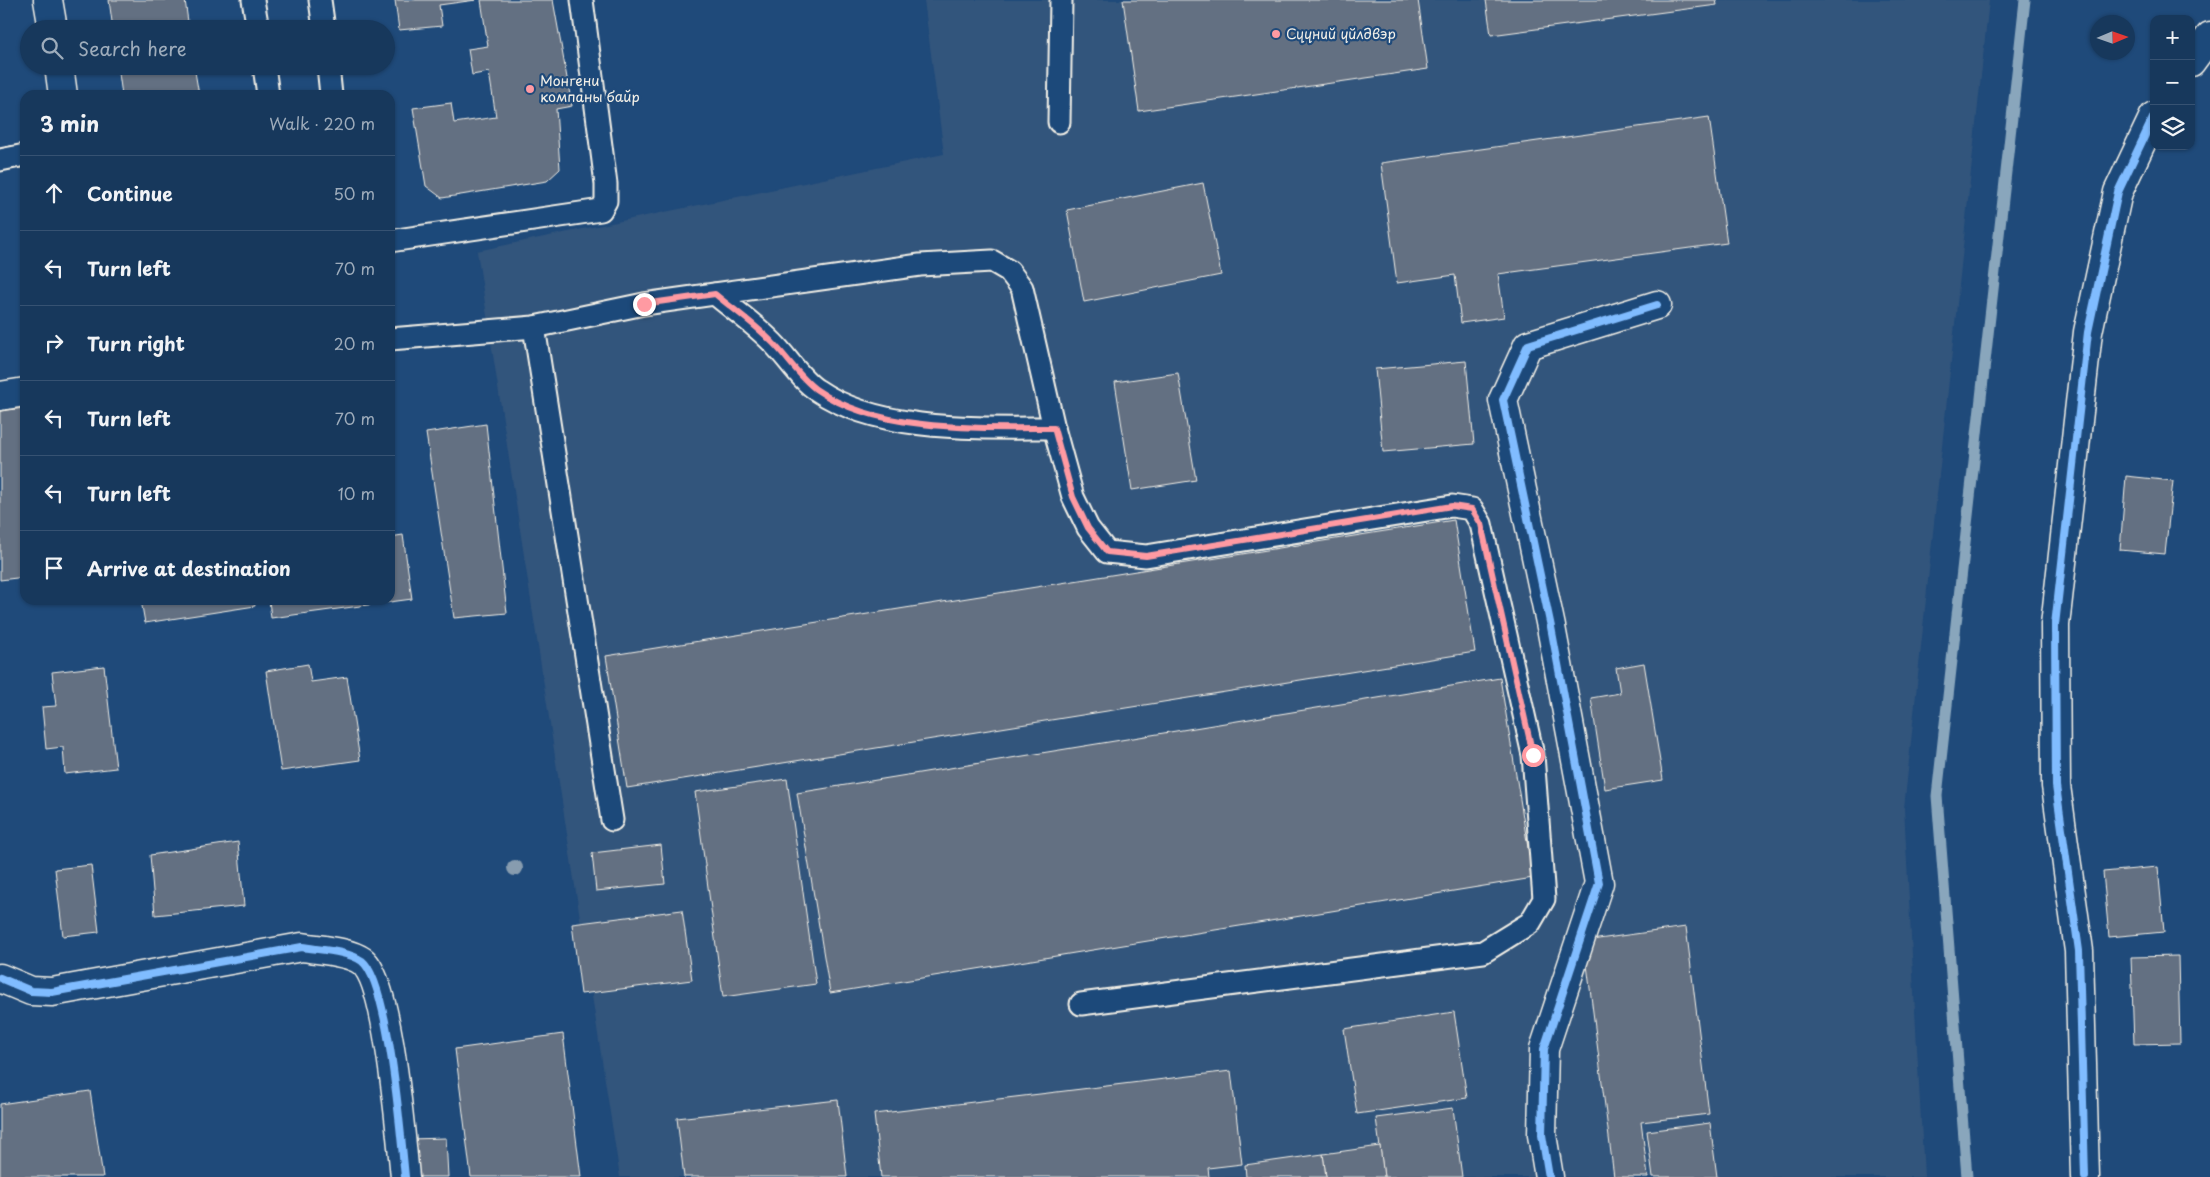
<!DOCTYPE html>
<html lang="en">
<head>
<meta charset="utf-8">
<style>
	:root { --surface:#17385c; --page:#244365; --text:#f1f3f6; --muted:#9eacbb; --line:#365272 }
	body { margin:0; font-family:"Playpen Sans",sans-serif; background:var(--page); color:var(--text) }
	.controls { position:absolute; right:15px; top:15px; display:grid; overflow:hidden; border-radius:10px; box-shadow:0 1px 4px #0004 }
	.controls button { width:45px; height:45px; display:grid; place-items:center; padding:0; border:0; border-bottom:1px solid var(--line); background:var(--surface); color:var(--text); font:25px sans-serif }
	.compass { position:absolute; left:2090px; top:15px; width:45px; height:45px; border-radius:50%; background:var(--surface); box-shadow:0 1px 4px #0004; rotate:88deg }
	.stop { position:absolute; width:15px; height:15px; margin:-11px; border:4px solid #ff9aa2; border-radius:50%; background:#fff }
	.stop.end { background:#ff9aa2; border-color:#fff; box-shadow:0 1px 5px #0008 }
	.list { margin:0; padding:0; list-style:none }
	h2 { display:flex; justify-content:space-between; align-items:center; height:65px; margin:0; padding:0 20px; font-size:21px }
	h2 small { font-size:16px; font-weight:400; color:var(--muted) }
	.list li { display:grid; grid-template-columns:32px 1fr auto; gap:15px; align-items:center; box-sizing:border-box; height:75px; padding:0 20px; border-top:1px solid var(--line) }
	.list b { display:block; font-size:19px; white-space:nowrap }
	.list em { font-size:16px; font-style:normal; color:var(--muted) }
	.icon { flex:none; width:28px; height:28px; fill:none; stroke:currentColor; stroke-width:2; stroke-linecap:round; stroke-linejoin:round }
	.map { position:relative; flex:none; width:2210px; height:1177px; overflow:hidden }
	.search { position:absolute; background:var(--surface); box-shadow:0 1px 4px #0004; left:20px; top:20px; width:375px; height:55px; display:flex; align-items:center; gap:12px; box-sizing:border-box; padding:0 18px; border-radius:28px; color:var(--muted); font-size:19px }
	.panel { position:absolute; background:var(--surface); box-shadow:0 1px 4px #0004; left:20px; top:90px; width:375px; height:515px; border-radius:15px }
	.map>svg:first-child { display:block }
	.built { fill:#33557c }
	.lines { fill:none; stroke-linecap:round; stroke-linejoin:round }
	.stream { stroke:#89a6bc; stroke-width:11 }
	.building { fill:#636f82; stroke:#f4f1e8 }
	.lane-casing { stroke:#f4f1e8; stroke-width:25 }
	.street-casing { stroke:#f4f1e8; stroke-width:31 }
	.lane { stroke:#1f4a7a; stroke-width:21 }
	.street { stroke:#1f4a7a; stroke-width:28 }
	.cycleway-casing { stroke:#1f4a7a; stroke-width:11 }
	.cycleway { stroke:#80bcff; stroke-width:8 }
	.tree { fill:#879caf }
	.route { stroke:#ff9aa2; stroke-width:6 }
	.poi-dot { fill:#ff9aa2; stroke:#1f4a7a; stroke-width:2 }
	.labels { text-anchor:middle; stroke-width:4.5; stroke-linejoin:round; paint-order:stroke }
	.poi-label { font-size:14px; fill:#f4f1e8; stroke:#1f4a7a; text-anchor:start }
</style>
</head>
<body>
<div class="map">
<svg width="2210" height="1177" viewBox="0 0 2210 1177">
	<rect width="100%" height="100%" fill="#1f4a7a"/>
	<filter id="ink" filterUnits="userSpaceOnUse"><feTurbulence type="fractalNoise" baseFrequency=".02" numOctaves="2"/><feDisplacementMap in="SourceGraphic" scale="10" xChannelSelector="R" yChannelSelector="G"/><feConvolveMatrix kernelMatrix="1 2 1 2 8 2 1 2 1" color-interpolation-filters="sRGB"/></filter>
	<g filter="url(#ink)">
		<!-- built -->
		<path class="built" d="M924,0H1989L1904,808L1924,1177H620L477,251L944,154Z"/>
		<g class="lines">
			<!-- stream -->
			<path class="stream" d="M1967,1177L1937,796L2025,0"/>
		</g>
		<!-- building -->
		<g class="building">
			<path d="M109,0H185L189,29H113Z"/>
			<path d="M395,0H476L439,5L442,26L399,30Z"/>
			<path d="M481,0H553L572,106L556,109L560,169L547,181L442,198L426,186L413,108L451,103L454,123L496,117L489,72L472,75L468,49L488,46Z"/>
			<path d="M1123,0H1418L1428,69L1139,111Z"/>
			<path d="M1486,0H1716L1717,5L1491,35Z"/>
			<path d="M118,66H194L199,95H122Z"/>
			<path d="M1709,117L1727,243L1498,274L1504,317L1461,323L1455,275L1397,283L1381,163Z"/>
			<path d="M1203,183L1221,275L1084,302L1067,210Z"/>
			<path d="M1466,361L1474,444L1383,452L1375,369Z"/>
			<path d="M1178,373L1196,480L1132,490L1115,382Z"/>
			<path d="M25,408V577L0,580V411Z"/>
			<path d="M486,424L507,613L454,618L426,433Z"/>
			<path d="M2126,476L2173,481L2165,554L2120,550Z"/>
			<path d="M1454,520L1475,652L627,788L606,656Z"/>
			<path d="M403,535L412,599L271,618L269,600H390V537Z"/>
			<path d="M141,600H254L255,606L145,623Z"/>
			<path d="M1644,663L1663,780L1605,789L1591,698L1620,693L1616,668Z"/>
			<path d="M308,664L311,682L347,677L360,760L281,771L266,671Z"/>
			<path d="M104,666L116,768L65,774L63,747L46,749L42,707L56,706L52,672Z"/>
			<path d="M1500,678L1533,878L830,993L797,793Z"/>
			<path d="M787,779L816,984L723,997L695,792Z"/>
			<path d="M238,842L244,906L155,915L150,855Z"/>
			<path d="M661,845L665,884L596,891L592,853Z"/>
			<path d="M91,865L99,932L63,936L55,869Z"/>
			<path d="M2158,867L2164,932L2109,937L2103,872Z"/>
			<path d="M682,910L692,980L581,994L572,924Z"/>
			<path d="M1686,927L1709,1114L1641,1122L1648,1177H1614L1584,941Z"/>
			<path d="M2178,956L2180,1043L2134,1044L2131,957Z"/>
			<path d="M1454,1012L1467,1098L1357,1114L1344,1029Z"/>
			<path d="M563,1034L581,1177H471L455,1049Z"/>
			<path d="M1231,1071L1242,1164L1208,1168L1209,1177H881L874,1114Z"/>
			<path d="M90,1091L103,1177H0V1104Z"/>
			<path d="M838,1100L847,1177H684L677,1118Z"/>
			<path d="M1453,1108L1462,1177H1384L1376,1118Z"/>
			<path d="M1710,1123L1717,1177H1653L1647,1131Z"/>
			<path d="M446,1138L448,1177H411L409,1139Z"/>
			<path d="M1380,1146L1384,1177H1326L1323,1154Z"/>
			<path d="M1323,1154L1326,1177H1246L1245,1165Z"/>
		</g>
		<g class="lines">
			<defs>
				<g id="lane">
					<path d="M253,0L258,29"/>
					<path d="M320,0L324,29"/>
					<path d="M264,66L268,95"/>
					<path d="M328,66L331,95"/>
					<path d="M1059,122L1061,0"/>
					<path d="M0,160L25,155"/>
					<path d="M390,241L601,210L606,201V184L582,0"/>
					<path d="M715,294C734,310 756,325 773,343C787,357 801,380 817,390C879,433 982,428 1054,428"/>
					<path d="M534,327L612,820"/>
					<path d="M390,339L534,327L644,304L920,265L992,261L1009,271L1022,288L1054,428L1073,497L1088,528L1107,552L1146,556L1452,506L1472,509L1481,524L1533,755L1544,899L1530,923L1483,952L1081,1004"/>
				</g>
				<g id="street">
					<path d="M48,0L53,29"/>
					<path d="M2191,62L2210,36"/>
					<path d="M59,66L63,95"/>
					<path d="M0,396L25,392"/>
					<path d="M0,978L31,991L52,992L302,947C320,950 348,951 362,961C389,982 401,1138 405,1177"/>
					<path d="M1549,1177L1542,1135L1544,1049L1599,883L1551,627L1503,400L1528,345L1657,305"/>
					<path d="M2085,1177L2079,951L2056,786L2055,625L2088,332L2118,192L2154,116"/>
				</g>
			</defs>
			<!-- lane casing -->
			<use href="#lane" class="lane-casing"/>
			<!-- street casing -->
			<use href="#street" class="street-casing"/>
			<!-- lane -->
			<use href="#lane" class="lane"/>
			<!-- street -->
			<use href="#street" class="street"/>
			<defs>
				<g id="cycleway">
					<path d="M0,978L31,991L52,992L302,947C320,950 348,951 362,961C389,982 401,1138 405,1177"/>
					<path d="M1549,1177L1542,1135L1544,1049L1599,883L1551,627L1503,400L1528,345L1657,305"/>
					<path d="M2085,1177L2079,951L2056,786L2055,625L2088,332L2118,192L2154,116"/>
				</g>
			</defs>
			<!-- cycleway casing -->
			<use href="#cycleway" class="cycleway-casing"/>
			<!-- cycleway -->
			<use href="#cycleway" class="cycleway"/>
		</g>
		<!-- trees -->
		<circle class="tree" cx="515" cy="868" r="8"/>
	</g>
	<g class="lines" filter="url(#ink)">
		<!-- route -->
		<path class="route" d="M644,304L715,294C734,310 756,325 773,343C787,357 801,379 817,390C879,433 981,428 1054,428L1073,497L1088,528L1107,552L1146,556L1452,506L1472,509L1481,524L1533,755"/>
	</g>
	<!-- markers -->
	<g class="poi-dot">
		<circle cx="1276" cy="34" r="5"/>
		<circle cx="530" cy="89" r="5"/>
	</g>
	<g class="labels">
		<!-- poi labels -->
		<g class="poi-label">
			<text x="1286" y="39">Сүүний үйлдвэр</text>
			<text x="540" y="86">Монгени<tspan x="540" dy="16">компаны байр</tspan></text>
		</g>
	</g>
</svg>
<div class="controls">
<button>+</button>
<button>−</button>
<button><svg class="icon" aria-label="layers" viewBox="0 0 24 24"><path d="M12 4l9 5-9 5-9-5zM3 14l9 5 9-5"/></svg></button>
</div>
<svg class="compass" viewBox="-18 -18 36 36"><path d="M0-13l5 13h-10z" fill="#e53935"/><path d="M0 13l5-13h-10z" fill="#9eacbb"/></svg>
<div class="stop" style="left:1533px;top:755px"></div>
<div class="stop end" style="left:644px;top:304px"></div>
<div class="search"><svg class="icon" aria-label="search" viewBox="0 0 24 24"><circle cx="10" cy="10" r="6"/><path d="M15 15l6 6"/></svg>Search here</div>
<section class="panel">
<h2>3 min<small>Walk · 220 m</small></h2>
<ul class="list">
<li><svg class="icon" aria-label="ahead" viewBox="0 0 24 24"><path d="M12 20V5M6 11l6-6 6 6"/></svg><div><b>Continue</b></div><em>50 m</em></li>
<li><svg class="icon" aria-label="left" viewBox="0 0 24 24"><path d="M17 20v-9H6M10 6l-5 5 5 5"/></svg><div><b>Turn left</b></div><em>70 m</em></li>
<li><svg class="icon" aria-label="right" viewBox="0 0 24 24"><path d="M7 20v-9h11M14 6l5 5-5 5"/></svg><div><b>Turn right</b></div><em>20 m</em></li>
<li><svg class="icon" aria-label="left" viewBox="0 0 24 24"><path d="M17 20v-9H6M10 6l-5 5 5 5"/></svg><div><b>Turn left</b></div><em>70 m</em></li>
<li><svg class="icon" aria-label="left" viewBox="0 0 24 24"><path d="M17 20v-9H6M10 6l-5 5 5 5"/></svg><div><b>Turn left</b></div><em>10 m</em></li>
<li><svg class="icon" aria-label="arrive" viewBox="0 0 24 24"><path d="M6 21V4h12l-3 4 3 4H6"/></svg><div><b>Arrive at destination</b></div></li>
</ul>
</section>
</div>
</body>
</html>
